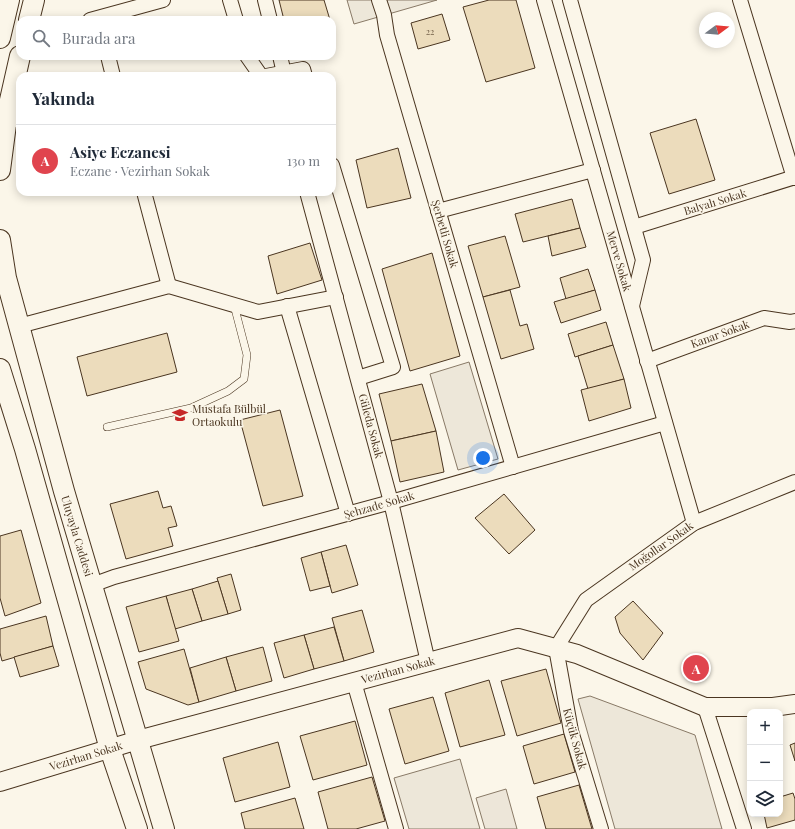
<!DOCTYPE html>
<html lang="tr">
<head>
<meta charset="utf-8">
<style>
	:root { --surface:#fff; --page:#f6f6f7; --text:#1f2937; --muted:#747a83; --line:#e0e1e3; --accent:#c62828 }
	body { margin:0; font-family:"Playfair Display",serif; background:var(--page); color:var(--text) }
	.controls { position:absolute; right:12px; bottom:12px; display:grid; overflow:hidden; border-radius:8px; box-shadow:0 2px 10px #0003 }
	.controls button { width:36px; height:36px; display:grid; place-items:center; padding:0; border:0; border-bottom:1px solid var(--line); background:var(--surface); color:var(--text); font:20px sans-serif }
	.compass { position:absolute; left:699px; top:12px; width:36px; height:36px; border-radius:50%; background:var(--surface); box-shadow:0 2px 10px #0003; rotate:74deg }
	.you { position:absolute; left:483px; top:458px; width:14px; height:14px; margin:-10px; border:3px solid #fff; border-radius:50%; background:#1a73e8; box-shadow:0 0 0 6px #1a73e833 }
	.badge { display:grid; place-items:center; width:26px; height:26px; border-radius:50%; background:var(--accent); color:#fff; font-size:13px; font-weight:700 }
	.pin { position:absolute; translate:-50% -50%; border:2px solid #fff; box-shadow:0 1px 4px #0006 }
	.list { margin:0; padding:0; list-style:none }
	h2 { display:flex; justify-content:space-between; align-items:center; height:52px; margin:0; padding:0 16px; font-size:17px }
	h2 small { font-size:13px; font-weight:400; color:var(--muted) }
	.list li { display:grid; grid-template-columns:26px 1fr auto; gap:12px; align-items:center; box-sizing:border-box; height:72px; padding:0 16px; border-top:1px solid var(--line) }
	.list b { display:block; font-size:15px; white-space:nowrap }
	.list p { margin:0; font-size:13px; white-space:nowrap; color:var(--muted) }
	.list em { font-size:13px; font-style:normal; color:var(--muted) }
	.icon { flex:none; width:22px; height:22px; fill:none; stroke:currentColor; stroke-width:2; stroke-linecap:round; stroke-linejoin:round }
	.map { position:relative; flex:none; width:795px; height:829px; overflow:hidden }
	.search { position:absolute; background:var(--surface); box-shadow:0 2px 10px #0003; left:16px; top:16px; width:320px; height:44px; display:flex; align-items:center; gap:10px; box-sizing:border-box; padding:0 14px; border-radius:12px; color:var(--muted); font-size:15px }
	.panel { position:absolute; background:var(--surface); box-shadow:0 2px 10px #0003; left:16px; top:72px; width:320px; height:124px; border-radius:12px }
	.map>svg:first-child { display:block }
	.pitch { fill:#ede6d9; stroke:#887966 }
	.parking { fill:#ede7d9; stroke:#887966 }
	.building { fill:#ecdcbc; stroke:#4a3520 }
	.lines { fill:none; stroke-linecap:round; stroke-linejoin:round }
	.service-casing { stroke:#4a3520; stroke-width:8 }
	.minor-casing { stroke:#4a3520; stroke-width:16 }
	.tertiary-casing { stroke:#4a3520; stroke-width:20 }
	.secondary-casing { stroke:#4a3520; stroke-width:22 }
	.service { stroke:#fbf6e9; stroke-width:7 }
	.minor { stroke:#fbf6e9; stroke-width:14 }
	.tertiary { stroke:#fbf6e9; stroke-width:18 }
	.secondary { stroke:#fbf6e9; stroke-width:20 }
	.labels { text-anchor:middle; stroke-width:3; stroke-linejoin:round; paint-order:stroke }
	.number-label { font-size:9px; fill:#725f47 }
	.street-label { font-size:11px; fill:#4a3520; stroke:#fbf6e9 }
	.poi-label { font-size:11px; fill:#4a3520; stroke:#fbf6e9; text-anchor:start }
</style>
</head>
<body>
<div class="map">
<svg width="795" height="829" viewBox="0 0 795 829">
	<rect width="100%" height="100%" fill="#fbf6e9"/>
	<!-- pitch -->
	<path class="pitch" d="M506,789L517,829H485L476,798Z"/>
	<!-- parking -->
	<g class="parking">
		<path d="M347,0H437L354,24Z"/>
		<path d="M469,362L498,459L458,470L430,374Z"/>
		<path d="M590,696L695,735L722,829H615L578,699Z"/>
		<path d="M460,759L480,829H409L394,778Z"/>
	</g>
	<!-- building -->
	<g class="building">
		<path d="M279,0H324L330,20H284Z"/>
		<path d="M489,0H516L535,68L486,82L463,7Z"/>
		<path d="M442,14L450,40L418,49L411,23Z"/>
		<path d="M696,119L715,180L669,194L650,133Z"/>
		<path d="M398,148L411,198L367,208L356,160Z"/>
		<path d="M572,199L580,228L523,242L515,214Z"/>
		<path d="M580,228L586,247L552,256L548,236Z"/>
		<path d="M505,236L520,287L483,297L468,246Z"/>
		<path d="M310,243L322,280L277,294L268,256Z"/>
		<path d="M432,253L460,356L410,371L382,269Z"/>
		<path d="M588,269L595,290L566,299L560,278Z"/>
		<path d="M510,290L520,326L527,324L534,349L501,359L483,297Z"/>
		<path d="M595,290L601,310L561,323L554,302Z"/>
		<path d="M606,322L613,345L575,357L568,334Z"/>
		<path d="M167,333L177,372L87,396L77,357Z"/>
		<path d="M613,345L624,379L588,389L578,356Z"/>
		<path d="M624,379L631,408L589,421L581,390Z"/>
		<path d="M422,384L436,431L391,441L379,394Z"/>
		<path d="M280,410L303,496L263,506L240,420Z"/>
		<path d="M436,431L444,472L400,482L391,441Z"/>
		<path d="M158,491L163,508L171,506L177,526L168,528L173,546L126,559L110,504Z"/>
		<path d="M504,494L535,530L509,554L475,518Z"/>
		<path d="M21,530L41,603L5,616L0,598V536Z"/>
		<path d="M346,545L358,585L332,593L321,552Z"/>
		<path d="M321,552L330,586L310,591L301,558Z"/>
		<path d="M231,574L241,610L228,614L217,578Z"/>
		<path d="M218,581L228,614L202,621L192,589Z"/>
		<path d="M192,589L202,621L175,629L166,596Z"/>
		<path d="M166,596L179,641L139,652L126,607Z"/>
		<path d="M633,601L663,633L643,660L620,633L615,617Z"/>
		<path d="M362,610L374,652L344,661L332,618Z"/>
		<path d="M46,616L53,646L2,661L0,653V629Z"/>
		<path d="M334,627L344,661L314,669L304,635Z"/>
		<path d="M304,635L314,669L284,678L274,643Z"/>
		<path d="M53,646L59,666L20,677L14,657Z"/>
		<path d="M263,647L272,681L236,691L226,657Z"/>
		<path d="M184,649L199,702L188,705L146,689L138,662Z"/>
		<path d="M226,657L236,691L199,702L190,668Z"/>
		<path d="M546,669L561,723L517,736L501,681Z"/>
		<path d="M489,680L505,735L460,747L445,693Z"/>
		<path d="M433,697L449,751L405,764L389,709Z"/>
		<path d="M355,721L367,765L313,780L300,736Z"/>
		<path d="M564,734L575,772L534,784L523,746Z"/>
		<path d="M278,742L290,787L235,802L223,758Z"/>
		<path d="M795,743V761L790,745Z"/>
		<path d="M372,777L385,821L356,829H328L318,792Z"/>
		<path d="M579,785L592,829H546L537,797Z"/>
		<path d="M793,793L795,799V820L767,828L764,814H780V797Z"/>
		<path d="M295,798L304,829H245L241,813Z"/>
	</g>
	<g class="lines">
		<defs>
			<path id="service" d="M107,427L191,408L228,391L244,379L247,355L234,305"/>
			<g id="minor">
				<path d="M230,0L236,20"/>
				<path d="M265,0L270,20"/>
				<path d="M379,0L384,15L387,35L513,467"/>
				<path d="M544,0L694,523"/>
				<path d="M570,0L643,260L632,306"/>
				<path d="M740,0L794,178"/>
				<path d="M90,20L163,0"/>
				<path d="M108,56L113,76"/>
				<path d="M247,56L261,76"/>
				<path d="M280,56L284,73"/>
				<path d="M266,76L303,69L305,76"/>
				<path d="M6,123L20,118"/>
				<path d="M332,165L393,367L358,378"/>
				<path d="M144,192L169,286"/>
				<path d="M307,192L391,502L428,662"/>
				<path d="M438,211L593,170"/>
				<path d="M634,227L795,177"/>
				<path d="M287,306L348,514"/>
				<path d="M19,326L169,286L258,312L336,297"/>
				<path d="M647,361L764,318L790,322L795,321"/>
				<path d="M92,585L114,577L391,502L665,423"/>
				<path d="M354,682L396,829"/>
				<path d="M705,707L744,829"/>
				<path d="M601,829L571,731L556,648L586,600L694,523L795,482"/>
			</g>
			<path id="tertiary" d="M0,782L138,740L518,638L577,654L705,707H773L795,704"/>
			<g id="secondary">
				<path d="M29,20L34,0"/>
				<path d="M0,38L9,0"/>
				<path d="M0,170L8,109L20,56"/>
				<path d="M0,240L6,278L64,491L164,829"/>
				<path d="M0,369L25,449L110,749L137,829"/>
			</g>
		</defs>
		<!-- service casing -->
		<use href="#service" class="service-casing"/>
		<!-- minor casing -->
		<use href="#minor" class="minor-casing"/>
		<!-- tertiary casing -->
		<use href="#tertiary" class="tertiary-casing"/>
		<!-- secondary casing -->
		<use href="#secondary" class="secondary-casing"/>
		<!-- service -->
		<use href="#service" class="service"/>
		<!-- minor -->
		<use href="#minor" class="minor"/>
		<!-- tertiary -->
		<use href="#tertiary" class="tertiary"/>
		<!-- secondary -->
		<use href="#secondary" class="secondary"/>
	</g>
	<!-- icons -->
	<defs>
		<symbol id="school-bare" viewBox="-9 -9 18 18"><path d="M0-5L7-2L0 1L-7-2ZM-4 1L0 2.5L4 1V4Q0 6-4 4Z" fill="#c62828" stroke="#fbf6e9" stroke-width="2.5" paint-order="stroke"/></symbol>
	</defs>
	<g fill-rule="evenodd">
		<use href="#school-bare" x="169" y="404" width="22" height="22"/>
	</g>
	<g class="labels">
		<!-- number labels -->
		<g class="number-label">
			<text x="430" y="35">22</text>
		</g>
		<!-- street labels -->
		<g class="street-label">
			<text transform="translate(715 202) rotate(-17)" y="4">Balyalı Sokak</text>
			<text transform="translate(445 234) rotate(74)" y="4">Şerbetli Sokak</text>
			<text transform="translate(619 261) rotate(74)" y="4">Merve Sokak</text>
			<text transform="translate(720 334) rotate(-20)" y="4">Kanar Sokak</text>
			<text transform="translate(371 426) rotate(75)" y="4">Güleda Sokak</text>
			<text transform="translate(379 505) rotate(-16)" y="4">Şehzade Sokak</text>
			<text transform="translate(77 536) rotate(73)" y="4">Uluyayla Caddesi</text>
			<text transform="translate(661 546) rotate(-35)" y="4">Moğollar Sokak</text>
			<text transform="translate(398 670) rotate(-15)" y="4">Vezirhan Sokak</text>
			<text transform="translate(575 739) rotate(75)" y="4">Küçük Sokak</text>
			<text transform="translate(86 756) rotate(-17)" y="4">Vezirhan Sokak</text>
		</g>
		<!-- poi labels -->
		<g class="poi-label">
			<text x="192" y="413">Mustafa Bülbül<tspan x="192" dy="13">Ortaokulu</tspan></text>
		</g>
	</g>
</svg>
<div class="controls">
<button>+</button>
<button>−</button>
<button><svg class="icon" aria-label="layers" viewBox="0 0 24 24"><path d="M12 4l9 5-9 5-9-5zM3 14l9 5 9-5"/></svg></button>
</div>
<svg class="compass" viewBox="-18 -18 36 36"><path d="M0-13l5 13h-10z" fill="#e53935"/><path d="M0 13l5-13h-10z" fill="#747a83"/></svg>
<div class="you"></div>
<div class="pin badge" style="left:696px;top:668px;background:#e0444e">A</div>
<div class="search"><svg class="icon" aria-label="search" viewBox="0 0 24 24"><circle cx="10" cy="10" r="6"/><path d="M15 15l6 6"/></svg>Burada ara</div>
<section class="panel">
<h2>Yakında<small></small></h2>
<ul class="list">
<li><span class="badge" style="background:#e0444e">A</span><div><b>Asiye Eczanesi</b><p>Eczane · Vezirhan Sokak</p></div><em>130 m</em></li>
</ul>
</section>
</div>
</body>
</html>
